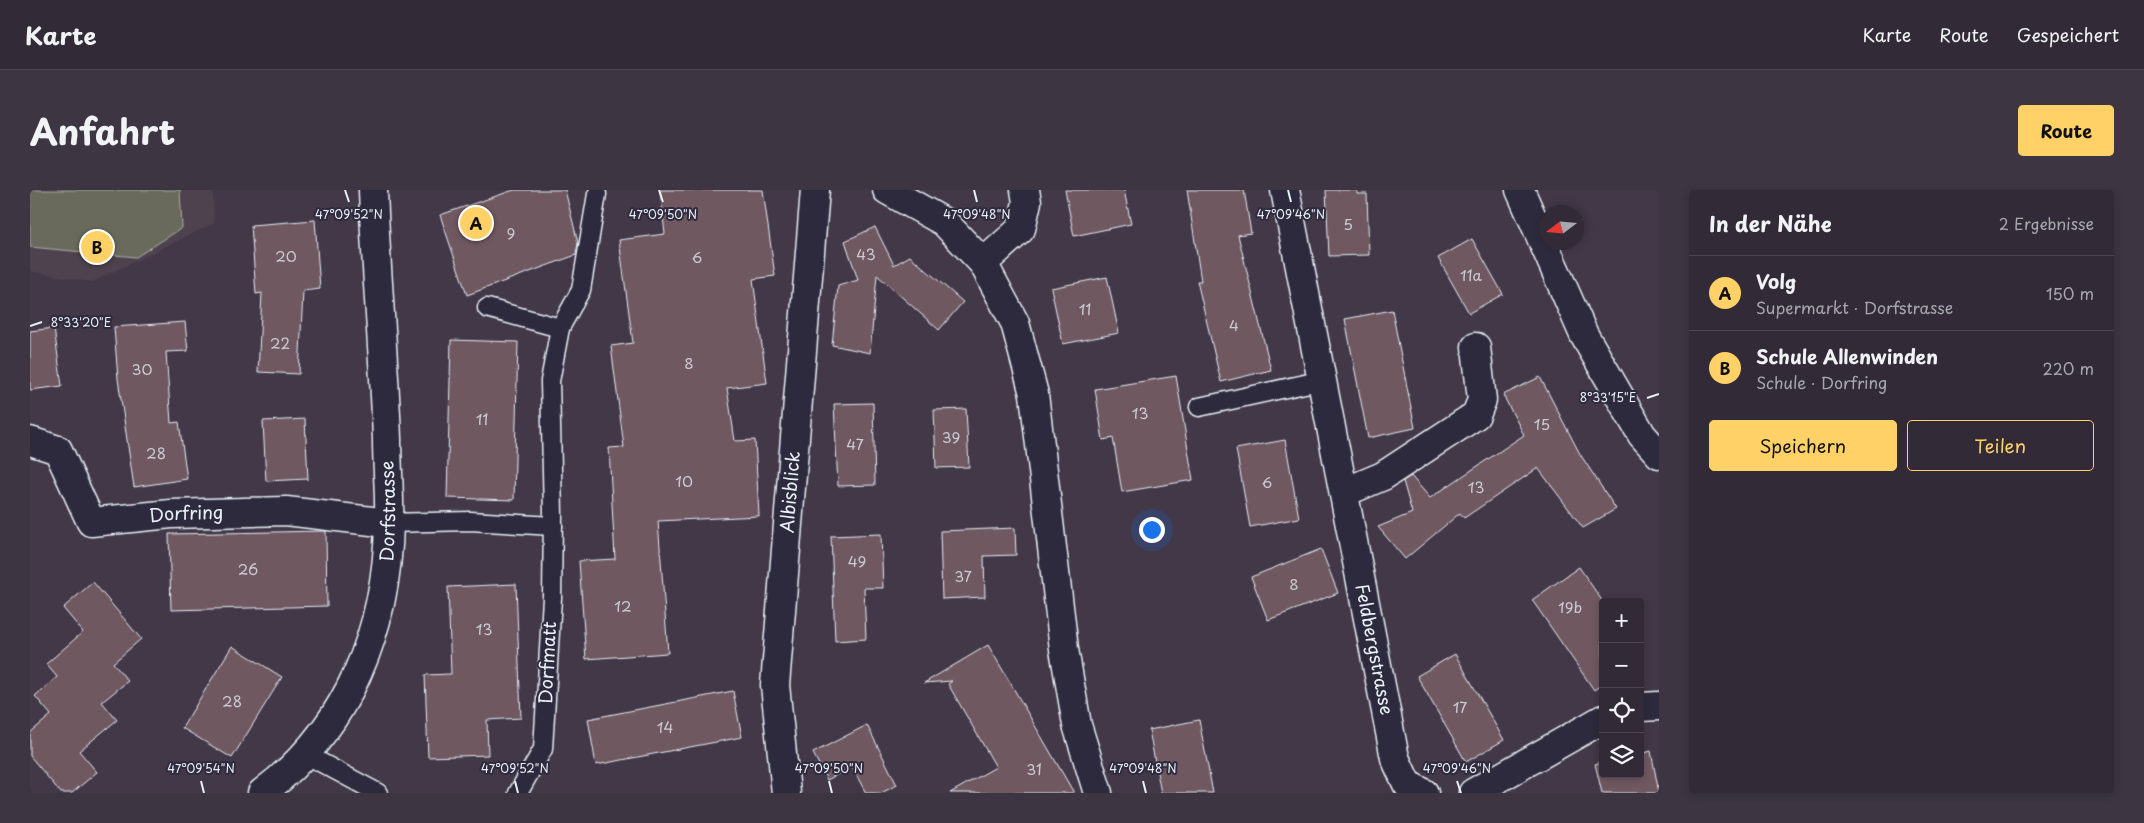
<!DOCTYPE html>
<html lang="de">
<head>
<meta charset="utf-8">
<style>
	:root { --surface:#322a36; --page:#3d3642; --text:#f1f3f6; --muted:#a8a7ad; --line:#4d4651; --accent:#ffd166 }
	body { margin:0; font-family:"Playpen Sans",sans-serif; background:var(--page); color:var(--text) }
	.controls { position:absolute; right:15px; bottom:15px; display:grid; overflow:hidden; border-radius:5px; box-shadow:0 2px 8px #0003 }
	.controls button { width:45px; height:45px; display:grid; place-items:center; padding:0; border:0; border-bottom:1px solid var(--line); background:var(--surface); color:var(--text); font:25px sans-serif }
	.compass { position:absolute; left:1509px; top:15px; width:45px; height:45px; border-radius:50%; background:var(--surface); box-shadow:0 2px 8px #0003; rotate:254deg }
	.you { position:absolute; left:1121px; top:339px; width:18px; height:18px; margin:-12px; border:4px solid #fff; border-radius:50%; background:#1a73e8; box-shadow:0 0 0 8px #1a73e833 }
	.badge { display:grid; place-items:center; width:32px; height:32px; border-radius:50%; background:var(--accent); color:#111; font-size:16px; font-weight:700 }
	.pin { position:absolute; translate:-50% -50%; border:2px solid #fff; box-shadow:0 1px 5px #0006 }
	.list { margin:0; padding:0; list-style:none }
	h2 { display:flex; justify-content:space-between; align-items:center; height:65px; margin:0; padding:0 20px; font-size:21px }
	h2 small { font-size:16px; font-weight:400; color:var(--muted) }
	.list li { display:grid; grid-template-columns:32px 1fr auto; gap:15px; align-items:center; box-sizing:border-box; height:75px; padding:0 20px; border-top:1px solid var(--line) }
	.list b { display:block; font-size:19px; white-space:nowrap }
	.list p { margin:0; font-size:16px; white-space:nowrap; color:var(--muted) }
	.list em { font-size:16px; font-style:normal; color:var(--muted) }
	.actions { display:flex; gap:10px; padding:15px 20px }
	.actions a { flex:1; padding:11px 0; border:1px solid var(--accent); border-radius:5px; text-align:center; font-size:18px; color:var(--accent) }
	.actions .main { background:var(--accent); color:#111 }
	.icon { flex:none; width:28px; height:28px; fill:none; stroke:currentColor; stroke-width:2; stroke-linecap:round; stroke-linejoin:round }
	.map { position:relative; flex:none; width:1629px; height:603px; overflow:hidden; border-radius:5px }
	header { display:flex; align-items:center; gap:30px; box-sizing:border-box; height:70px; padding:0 25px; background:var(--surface); border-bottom:1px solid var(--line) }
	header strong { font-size:24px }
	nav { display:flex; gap:28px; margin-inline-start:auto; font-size:18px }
	.intro { display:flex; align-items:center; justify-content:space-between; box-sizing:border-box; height:120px; padding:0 30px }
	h1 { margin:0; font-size:35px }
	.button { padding:12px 22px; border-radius:5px; background:var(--accent); color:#111; font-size:18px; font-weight:700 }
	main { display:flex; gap:30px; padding:0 30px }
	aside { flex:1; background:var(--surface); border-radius:5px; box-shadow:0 2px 8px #0003 }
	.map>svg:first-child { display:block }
	.built { fill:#504250 }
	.green { fill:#6a6b5c; stroke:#a9aeaa }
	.building { fill:#6f5861; stroke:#e8f1f8 }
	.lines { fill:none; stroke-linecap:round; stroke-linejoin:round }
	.lane-casing { stroke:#e8f1f8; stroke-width:21 }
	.street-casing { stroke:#e8f1f8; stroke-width:31 }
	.secondary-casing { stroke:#e8f1f8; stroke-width:31 }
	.lane { stroke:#2f2a3d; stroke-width:18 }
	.street { stroke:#2f2a3d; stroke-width:28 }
	.secondary { stroke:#2f2a3d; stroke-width:28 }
	.ticks { fill:none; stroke:#e8f1f8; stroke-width:2 }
	.labels { text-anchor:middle; stroke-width:4; stroke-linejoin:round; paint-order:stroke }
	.number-label { font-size:15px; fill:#cacbd2 }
	.street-label { font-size:18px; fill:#e8f1f8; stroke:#2f2a3d }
	.ticks-label { font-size:12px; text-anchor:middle; fill:#e8f1f8; stroke:#2f2a3d; stroke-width:4; stroke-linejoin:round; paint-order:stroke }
</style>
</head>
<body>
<header>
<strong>Karte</strong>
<nav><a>Karte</a><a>Route</a><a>Gespeichert</a></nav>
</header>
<div class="intro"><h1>Anfahrt</h1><a class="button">Route</a></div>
<main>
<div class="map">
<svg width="1629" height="603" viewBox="0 0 1629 603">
	<rect width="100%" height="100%" fill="#423848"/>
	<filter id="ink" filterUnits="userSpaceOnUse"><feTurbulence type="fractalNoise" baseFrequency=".02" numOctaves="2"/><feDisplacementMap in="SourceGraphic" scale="10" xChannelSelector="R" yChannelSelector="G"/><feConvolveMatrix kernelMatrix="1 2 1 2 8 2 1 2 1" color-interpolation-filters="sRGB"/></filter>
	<g filter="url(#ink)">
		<!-- built -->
		<path class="built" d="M0,0H183L184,33L62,92L0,81Z"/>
		<!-- green -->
		<path class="green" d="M0,0H150L152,38L106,67L0,57Z"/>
		<!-- building -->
		<g class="building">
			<path d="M484,0H535L548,53L546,65L437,105L410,25Z"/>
			<path d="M630,0H733L745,86L723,89L737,193L697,198L705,251L725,250L729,326L628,331L638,463L556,469L549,371L585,369L579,258L594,257L581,156L603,153L589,50L635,44Z"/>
			<path d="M1035,0H1094L1101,34L1044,46Z"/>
			<path d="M1157,0H1214L1221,43L1208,45L1241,180L1191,192L1167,91H1171Z"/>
			<path d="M1296,0H1327V4H1337L1339,65L1299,66Z"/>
			<path d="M285,30L290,99L273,101L269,184L228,182L232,103L226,104L221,35Z"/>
			<path d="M845,37L864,75L880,66L933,112L909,140L847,85L840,163L802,155L808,96L828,90L815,51Z"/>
			<path d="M1442,49L1473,104L1439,123L1408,68Z"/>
			<path d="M1077,87L1089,143L1033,154L1021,98Z"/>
			<path d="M1362,120L1385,238L1338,248L1315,129Z"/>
			<path d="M155,132L158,161L136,162L141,233L149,232L157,289L104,297L88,189L84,137Z"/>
			<path d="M24,138L32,196L0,200V141Z"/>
			<path d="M421,150L488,152L484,310L417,308Z"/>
			<path d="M1146,186L1163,290L1092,302L1083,248L1073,250L1065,199Z"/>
			<path d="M1510,187L1550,264L1586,319L1553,338L1508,278L1434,328L1430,323L1375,369L1348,337L1382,323L1373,291L1381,286L1400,308L1494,245L1473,205Z"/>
			<path d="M843,213L845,295L808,296L804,214Z"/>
			<path d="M936,219L939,277L906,278L904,220Z"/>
			<path d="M275,229L278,289L236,291L233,231Z"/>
			<path d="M1255,250L1269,328L1220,337L1206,259Z"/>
			<path d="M985,338L986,365L954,366L955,407L912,409L910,341Z"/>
			<path d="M296,341L297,416L141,420L139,344Z"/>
			<path d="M851,344L853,398H834L836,449L805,451L801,346Z"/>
			<path d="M1291,359L1308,403L1238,430L1221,387Z"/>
			<path d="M1549,377L1573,412V494L1564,500L1502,410Z"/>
			<path d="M63,392L111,449L83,473L98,491L72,512L87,530L49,561L67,582L42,603H31L0,566V543L21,525L5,506L27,487L16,474L53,442L33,418Z"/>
			<path d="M486,394L491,528L457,530L458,565L398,567L395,485L421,484L418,397Z"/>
			<path d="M958,455L978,489L1044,603H920L966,577L918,494L922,491L894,493Z"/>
			<path d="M202,456L252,487L202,568L152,538Z"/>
			<path d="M1425,464L1474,550L1436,572L1387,486Z"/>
			<path d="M703,501L712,547L566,575L558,529Z"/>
			<path d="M1169,530L1183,603H1131L1119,540Z"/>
			<path d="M837,535L867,595L851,603H836L822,577L797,590L783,563Z"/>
			<path d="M1621,561L1629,603H1572L1565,574L1573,572V584H1610V564Z"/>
		</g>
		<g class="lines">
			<defs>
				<g id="lane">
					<path d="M457,118L530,138L520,191L523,325L522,408L513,559L488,603"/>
					<path d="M530,138L551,100L567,4"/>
					<path d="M1169,217L1293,190"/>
					<path d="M359,333L440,331L523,336"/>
					<path d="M275,564L348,603"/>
				</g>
				<g id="street">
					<path d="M857,0L914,32L953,73L985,133L1004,204L1034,459L1047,535L1068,603"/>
					<path id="s1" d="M1255,0L1365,568L1377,594L1394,603"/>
					<path d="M1490,0L1554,145L1612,245L1629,264"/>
					<path d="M953,73L991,39L997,12L995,0"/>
					<path id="s2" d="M0,251L28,260L61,332L141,324L256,321L359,333"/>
					<path d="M1315,302L1353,286L1446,225L1452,210L1446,157"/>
					<path d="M1610,517L1629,516"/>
					<path id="s3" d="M756,603L745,495L785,0"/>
					<path d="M1443,603L1573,529"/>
				</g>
				<g id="secondary">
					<path id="s4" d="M232,603C319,538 357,439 359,333C360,305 357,277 357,249C354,166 346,83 343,0"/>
				</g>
			</defs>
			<!-- lane casing -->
			<use href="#lane" class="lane-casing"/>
			<!-- street casing -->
			<use href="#street" class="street-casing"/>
			<!-- secondary casing -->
			<use href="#secondary" class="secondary-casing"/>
			<!-- lane -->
			<use href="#lane" class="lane"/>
			<!-- street -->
			<use href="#street" class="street"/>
			<!-- secondary -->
			<use href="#secondary" class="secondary"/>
		</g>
	</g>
	<!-- ticks -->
	<path class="ticks" d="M315,0L319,12M629,0L633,12M944,0L947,12M1258,0L1261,12M0,136L12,132M1617,208L1629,204M171,591L174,603M485,591L488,603M799,591L802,603M1113,591L1116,603M1427,591L1431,603"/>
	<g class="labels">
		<!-- number labels -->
		<g class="number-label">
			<text x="1318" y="40">5</text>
			<text x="481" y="49">9</text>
			<text x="836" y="70">43</text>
			<text x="256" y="72">20</text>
			<text x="667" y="73">6</text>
			<text x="1441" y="91">11a</text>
			<text x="1055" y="125">11</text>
			<text x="1204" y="141">4</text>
			<text x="250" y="159">22</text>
			<text x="659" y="179">8</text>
			<text x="112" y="185">30</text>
			<text x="1110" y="229">13</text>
			<text x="452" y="235">11</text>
			<text x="1512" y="240">15</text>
			<text x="921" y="253">39</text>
			<text x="825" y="260">47</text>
			<text x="126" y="269">28</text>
			<text x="654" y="297">10</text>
			<text x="1237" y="298">6</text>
			<text x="1446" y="303">13</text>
			<text x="827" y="377">49</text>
			<text x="218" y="385">26</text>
			<text x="933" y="392">37</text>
			<text x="1264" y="400">8</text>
			<text x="593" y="422">12</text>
			<text x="1540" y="423">19b</text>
			<text x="454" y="445">13</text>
			<text x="202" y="517">28</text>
			<text x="1430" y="523">17</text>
			<text x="635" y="543">14</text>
			<text x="1004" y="585">31</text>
		</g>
		<!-- street labels -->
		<g class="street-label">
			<text dy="6" stroke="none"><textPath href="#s3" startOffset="302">Albisblick</textPath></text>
			<text dy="6" stroke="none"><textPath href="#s4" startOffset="321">Dorfstrasse</textPath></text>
			<text dy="6" stroke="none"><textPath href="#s2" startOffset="204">Dorfring</textPath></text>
			<text dy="6" stroke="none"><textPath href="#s1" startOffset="468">Feldbergstrasse</textPath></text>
			<text transform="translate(518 473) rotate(-87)" y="6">Dorfmatt</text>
		</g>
	</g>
	<g class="ticks-label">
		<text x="319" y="29">47°09'52"N</text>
		<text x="633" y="29">47°09'50"N</text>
		<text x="947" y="29">47°09'48"N</text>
		<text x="1261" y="29">47°09'46"N</text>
		<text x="51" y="137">8°33'20"E</text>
		<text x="1578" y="212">8°33'15"E</text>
		<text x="171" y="583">47°09'54"N</text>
		<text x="485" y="583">47°09'52"N</text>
		<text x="799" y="583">47°09'50"N</text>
		<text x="1113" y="583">47°09'48"N</text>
		<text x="1427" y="583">47°09'46"N</text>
	</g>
</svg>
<div class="controls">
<button>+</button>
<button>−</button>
<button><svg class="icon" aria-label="locate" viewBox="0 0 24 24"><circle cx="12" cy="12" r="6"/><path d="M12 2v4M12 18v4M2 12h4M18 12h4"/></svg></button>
<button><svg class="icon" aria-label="layers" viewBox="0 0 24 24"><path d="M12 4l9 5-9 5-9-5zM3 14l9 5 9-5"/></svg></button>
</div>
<svg class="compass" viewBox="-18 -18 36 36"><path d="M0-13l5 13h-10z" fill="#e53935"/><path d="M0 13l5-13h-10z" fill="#a8a7ad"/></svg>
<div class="you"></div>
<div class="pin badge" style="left:446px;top:33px">A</div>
<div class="pin badge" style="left:67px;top:57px">B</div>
</div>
<aside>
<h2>In der Nähe<small>2 Ergebnisse</small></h2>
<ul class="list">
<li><span class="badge">A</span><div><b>Volg</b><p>Supermarkt · Dorfstrasse</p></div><em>150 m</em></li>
<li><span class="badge">B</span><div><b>Schule Allenwinden</b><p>Schule · Dorfring</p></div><em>220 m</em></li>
</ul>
<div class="actions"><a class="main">Speichern</a><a>Teilen</a></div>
</aside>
</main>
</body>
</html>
